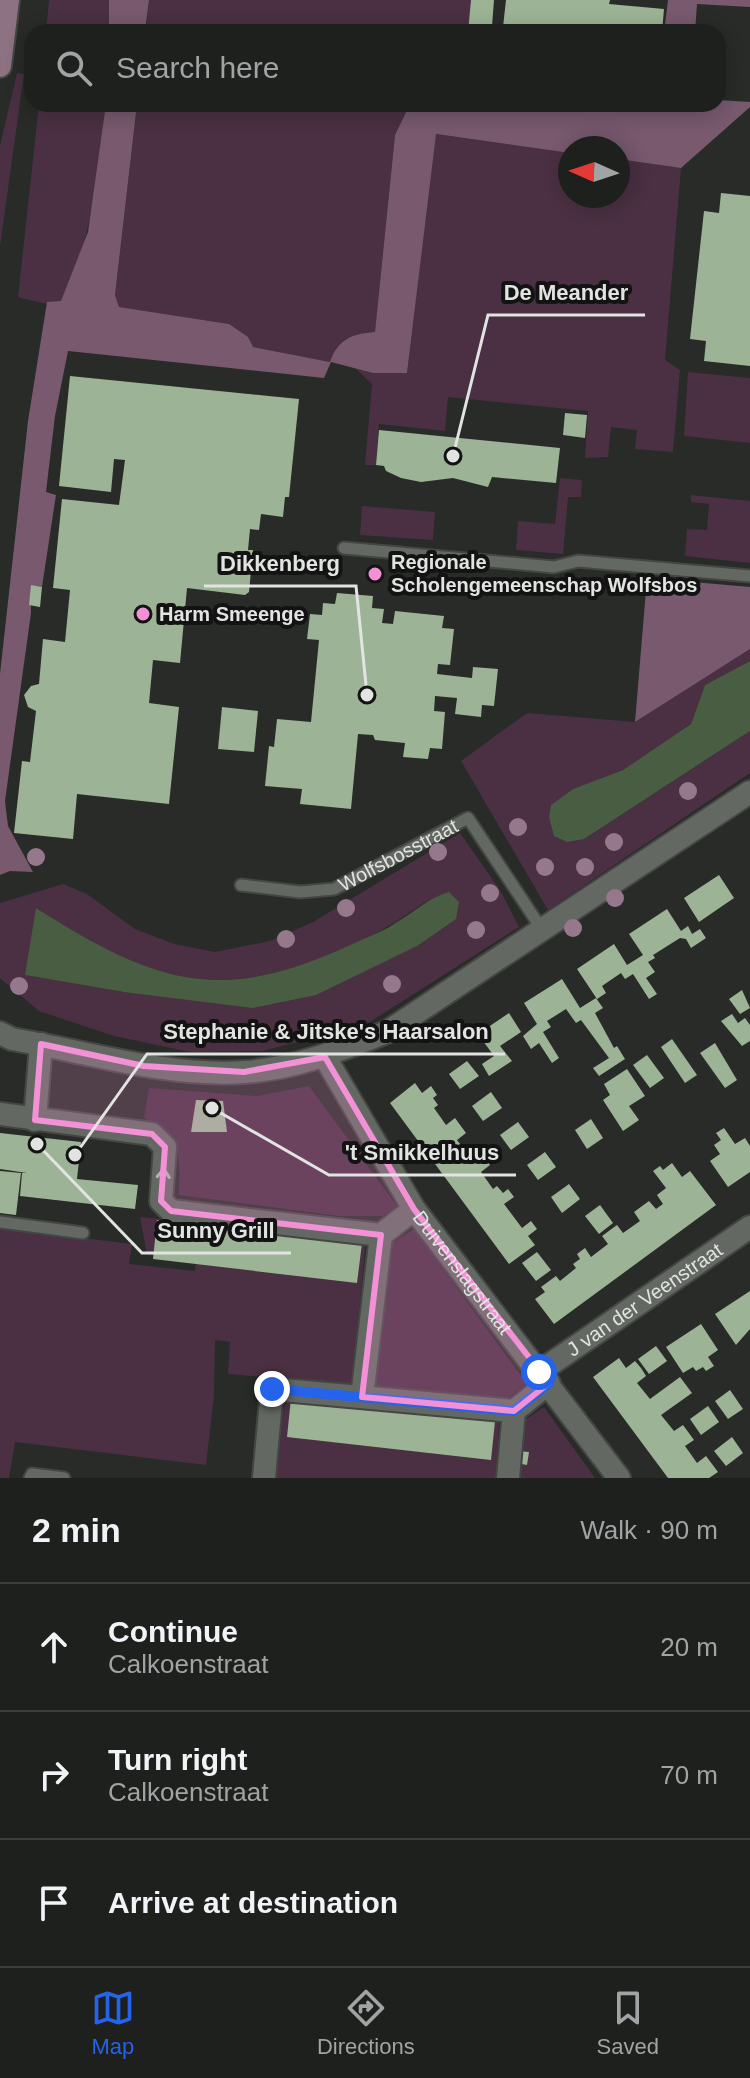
<!DOCTYPE html>
<html lang="en">
<head>
<meta charset="utf-8">
<style>
	:root { --surface:#1e201d; --page:#2b2d2a; --text:#f1f3f6; --muted:#a1a3a4; --line:#3c3e3b; --accent:#2563eb }
	body { margin:0; font-family:Arial,sans-serif; background:var(--page); color:var(--text) }
	.compass { position:absolute; left:558px; top:136px; width:72px; height:72px; border-radius:50%; background:var(--surface); box-shadow:0 4px 20px #0003; rotate:273deg }
	.stop { position:absolute; width:24px; height:24px; margin:-18px; border:6px solid #2563eb; border-radius:50%; background:#fff }
	.stop.end { background:#2563eb; border-color:#fff; box-shadow:0 2px 8px #0008 }
	.list { margin:0; padding:0; list-style:none }
	h2 { display:flex; justify-content:space-between; align-items:center; height:104px; margin:0; padding:0 32px; font-size:34px }
	h2 small { font-size:26px; font-weight:400; color:var(--muted) }
	.list li { display:grid; grid-template-columns:52px 1fr auto; gap:24px; align-items:center; box-sizing:border-box; height:128px; padding:0 32px; border-top:2px solid var(--line) }
	.list b { display:block; font-size:30px; white-space:nowrap }
	.list p { margin:0; font-size:26px; white-space:nowrap; color:var(--muted) }
	.list em { font-size:26px; font-style:normal; color:var(--muted) }
	.icon { flex:none; width:44px; height:44px; fill:none; stroke:currentColor; stroke-width:2; stroke-linecap:round; stroke-linejoin:round }
	.map { position:relative; flex:none; width:750px; height:1478px; overflow:hidden }
	.search { position:absolute; background:var(--surface); box-shadow:0 4px 20px #0003; left:24px; right:24px; top:24px; height:88px; display:flex; align-items:center; gap:20px; box-sizing:border-box; padding:0 28px; border-radius:24px; color:var(--muted); font-size:30px }
	.sheet { height:488px; background:var(--surface) }
	nav { display:flex; justify-content:space-around; align-items:center; box-sizing:border-box; height:112px; border-top:2px solid var(--line); background:var(--surface); font-size:22px; color:var(--muted) }
	nav a { display:grid; justify-items:center; gap:4px }
	nav .on { color:var(--accent) }
	.map>svg:first-child { display:block }
	.green { fill:#4a3042; fill-rule:evenodd }
	.forest { fill:#78596e }
	.water { fill:#485d41 }
	.building { fill:#9cb495 }
	.lines { fill:none; stroke-linecap:round; stroke-linejoin:round }
	.service-casing { stroke:#434642; stroke-width:15 }
	.minor-casing { stroke:#434642; stroke-width:26 }
	.tertiary-casing { stroke:#434642; stroke-width:26 }
	.secondary-casing { stroke:#434642; stroke-width:26 }
	.service { stroke:#646863; stroke-width:11 }
	.minor { stroke:#646863; stroke-width:22 }
	.tertiary { stroke:#646863; stroke-width:22 }
	.secondary { stroke:#8c7282; stroke-width:22 }
	.tree { fill:#95788b }
	.oneway { stroke:#b0b2af }
	.route { stroke:#2563eb; stroke-width:10 }
	.marked { fill:#f391d6; fill-opacity:0.2; stroke:#f391d6; stroke-width:6; stroke-linejoin:round }
	.poi-dot { fill:#f391d6; stroke:#121312; stroke-width:3 }
	.labels { text-anchor:middle; stroke-width:8; stroke-linejoin:round; paint-order:stroke }
	.poi-label { font-size:20px; font-weight:bold; fill:#e2e4e2; stroke:#121312; text-anchor:start }
	.street-label { font-size:20px; fill:#e2e4e2; stroke:#121312 }
	.leader { fill:none; stroke:#e2e4e2; stroke-width:3 }
	.callout-dot { fill:#e2e4e2; stroke:#121312; stroke-width:3 }
	.callout-label { font-size:22px; text-anchor:middle; font-weight:bold; fill:#e2e4e2; stroke:#121312; stroke-width:8; stroke-linejoin:round; paint-order:stroke }
</style>
</head>
<body>
<div class="map">
<svg width="750" height="1478" viewBox="0 0 750 1478">
	<rect width="100%" height="100%" fill="#282b27"/>
	<!-- green -->
	<g class="green">
		<path d="M49,0H110L109,32H46Z"/>
		<path d="M149,0H471L468,32H146Z"/>
		<path d="M17,73L24,74L0,246V146Z"/>
		<path d="M39,104H106C104,138 85,282 61,301C52,308 28,299 18,297Z"/>
		<path d="M137,104H410L395,135L375,333C352,334 337,338 331,362L253,347L229,324L119,307L115,295Z"/>
		<path d="M435,134L570,153V196H618V159L681,168L665,360L680,370L673,452L635,449L637,430L611,427L608,457L585,458L588,411L448,397L445,431L379,424L376,465H365L372,384L355,368L373,373H407Z"/>
		<path d="M688,372L750,378V443L684,436Z"/>
		<path d="M560,478L582,480L581,497H568L563,554L516,550L518,521L555,524Z"/>
		<path d="M691,495L750,501V563L685,556L687,529L707,530L709,504L691,502Z"/>
		<path d="M362,506L435,512L433,540L360,535Z"/>
		<path d="M750,649V661L705,685L691,724L623,770L573,789L552,805L584,839L750,731V773L548,910L461,761L527,713L635,722Z"/>
		<path d="M460,833L500,890L519,927L365,1025L262,1051L190,1052L114,1036L39,1011L0,978V903L63,884L87,894L135,929L174,944L215,952L270,941L313,922ZM432,897L316,995L124,992L25,975L37,909C69,929 103,953 139,966C238,1005 351,957 432,897Z"/>
		<path d="M309,1086L397,1206L383,1216H339L179,1195C180,1156 182,1139 144,1118L149,1088L257,1096Z"/>
		<path d="M140,1217L366,1239L352,1384L228,1374L230,1342L215,1340L214,1396L206,1465L15,1442L9,1478H0V1228L132,1244L129,1264L195,1271L196,1262L147,1255Z"/>
		<path d="M414,1229L527,1384L507,1399L374,1388L389,1245Z"/>
		<path d="M284,1403L499,1422L496,1478H276Z"/>
		<path d="M544,1407L595,1478H519L526,1419Z"/>
	</g>
	<!-- forest -->
	<g class="forest">
		<path d="M109,0H149L145,32H109Z"/>
		<path d="M668,0H750V7L697,4L695,32H664Z"/>
		<path d="M718,100L750,102V107L681,168L618,159V148H570V153L436,134L407,373H373L331,362L324,378L68,351L55,416L46,492L56,495L42,587L31,586V613L5,801L8,826L33,872L10,871L0,875V674L28,421L47,302L61,301L88,232L106,104H137L115,295L119,307L229,324L248,337L253,347L330,362C338,339 351,334 375,332L395,135L410,104L464,110L470,104H718Z"/>
		<path d="M647,578L750,587V649L635,722Z"/>
	</g>
	<!-- water -->
	<g class="water">
		<path d="M750,661V731L584,839L567,842L554,836L549,817L551,805L573,789L623,770L691,724L705,685Z"/>
		<path d="M449,892L459,902L456,919L417,946L316,995L253,1008L124,992L25,975L36,908C159,986 222,1006 359,941C372,935 386,930 397,922C416,911 428,898 449,892Z"/>
	</g>
	<!-- building -->
	<g class="building">
		<path d="M471,0H494L492,26L503,27L506,0H610L609,4L664,9L662,32H468Z"/>
		<path d="M721,193L750,196V366L704,361L706,341L690,339L704,211L719,213Z"/>
		<path d="M70,376L299,399L289,497H285L283,517L261,514L259,530L250,529L248,550H253L249,592L245,595L187,588L180,663L153,660L149,703L179,707L169,804L77,794L73,839L14,833L22,761L30,762L36,711L28,707L24,695L31,686L39,684L43,639L65,642L70,590L53,588L62,499L119,505L125,460L114,459L111,492L59,486Z"/>
		<path d="M565,413L587,415L585,438L563,435Z"/>
		<path d="M379,430L560,448L556,483L492,477L488,487L453,478L421,482L401,478L386,471L384,466L376,465Z"/>
		<path d="M31,585L42,587L40,607L29,605Z"/>
		<path d="M337,593L373,596L372,608L384,609L382,623L393,624L395,611L444,616L442,628L454,629L450,665L438,664L437,674L472,678L473,667L498,669L494,706L482,705L481,717L455,714L457,698L435,696L434,711L445,712L442,749L430,748L428,759L403,757L405,743L375,740L373,735L358,734L351,809L300,804L302,789L265,786L269,746L274,747L277,719L311,722L319,640L307,639L310,614L322,615L323,603L335,604Z"/>
		<path d="M222,707L258,711L254,752L218,749Z"/>
		<path d="M719,875L734,898L699,922L684,898Z"/>
		<path d="M667,909L681,931L688,926L692,934L700,929L706,938L691,948L686,939L680,938L653,955L655,958L648,962L655,972L646,978L657,994L649,999L633,974L625,979L621,973L602,986L606,993L597,999L577,969L614,944L627,965L643,955L629,934Z"/>
		<path d="M562,979L580,1008L596,998L603,1008L595,1013L614,1048L617,1046L625,1059L599,1076L593,1068L609,1058L581,1020L576,1023L566,1009L547,1021L551,1027L543,1032L559,1058L552,1063L539,1043L531,1049L523,1036L537,1024L524,1003Z"/>
		<path d="M742,990L750,1008L740,1014L729,999Z"/>
		<path d="M509,1013L521,1032L500,1046L512,1061L489,1076L482,1064L494,1056L478,1034Z"/>
		<path d="M732,1014L738,1023L745,1018L750,1025V1041L742,1046L721,1021Z"/>
		<path d="M672,1039L697,1075L685,1083L661,1047Z"/>
		<path d="M715,1043L737,1080L725,1088L700,1053Z"/>
		<path d="M647,1055L664,1078L650,1088L633,1065Z"/>
		<path d="M467,1061L479,1076L460,1089L449,1074Z"/>
		<path d="M627,1069L645,1096L629,1106L639,1120L623,1131L603,1100L610,1095L604,1084Z"/>
		<path d="M415,1083L422,1093L431,1086L437,1095L433,1098L438,1105L434,1108L446,1125L455,1118L466,1133L457,1140L470,1157L478,1150L490,1165L481,1172L493,1189L497,1186L503,1193L508,1189L514,1197L504,1204L522,1228L531,1221L537,1229L528,1236L535,1245L509,1264L390,1103Z"/>
		<path d="M491,1092L502,1108L483,1121L472,1106Z"/>
		<path d="M196,1100L223,1101L227,1132H191Z"/>
		<path d="M591,1119L603,1138L587,1149L575,1130Z"/>
		<path d="M518,1122L529,1137L511,1150L500,1135Z"/>
		<path d="M724,1128L735,1144L745,1138L750,1146V1172L728,1187L710,1161L720,1154L714,1145L721,1140L716,1133Z"/>
		<path d="M0,1133L81,1142L77,1179L138,1185L135,1209L20,1196L22,1173H27L0,1169Z"/>
		<path d="M545,1152L556,1167L538,1180L527,1165Z"/>
		<path d="M672,1163L682,1177L690,1171L716,1205L554,1324L535,1299L545,1292L541,1287L556,1276L560,1281L576,1268L573,1264L580,1259L577,1254L585,1248L591,1257L608,1244L602,1236L617,1225L623,1233L640,1221L634,1212L649,1201L656,1209L663,1204L657,1195L666,1188L653,1171L660,1166L663,1170Z"/>
		<path d="M0,1171L21,1173L16,1215L0,1213Z"/>
		<path d="M569,1184L580,1199L562,1213L551,1197Z"/>
		<path d="M600,1205L613,1223L599,1234L585,1216Z"/>
		<path d="M157,1220L362,1243L357,1283L153,1259Z"/>
		<path d="M537,1252L551,1270L536,1281L522,1263Z"/>
		<path d="M750,1291V1329L736,1345L715,1314Z"/>
		<path d="M701,1324L718,1350L708,1357L714,1366L706,1371L703,1367L696,1371L693,1367L683,1373L666,1347Z"/>
		<path d="M656,1346L667,1361L649,1374L638,1359Z"/>
		<path d="M619,1358L626,1368L635,1361L641,1368L646,1376L637,1383L650,1399L680,1377L692,1393L661,1415L674,1431L683,1425L694,1440L685,1446L697,1463L706,1456L718,1472L709,1478H668L593,1377Z"/>
		<path d="M730,1390L743,1409L728,1419L715,1401Z"/>
		<path d="M291,1398L495,1421L491,1460L287,1437Z"/>
		<path d="M708,1406L719,1422L701,1435L690,1419Z"/>
		<path d="M732,1437L743,1453L726,1466L714,1451Z"/>
		<path d="M518,1451L529,1452L527,1465L516,1463Z"/>
	</g>
	<g class="lines">
		<defs>
			<g id="service">
				<path d="M344,548L554,567L578,561L750,576"/>
				<path id="s1" d="M241,885L300,892L334,889L468,818L543,931"/>
				<path d="M0,1222L83,1233"/>
				<path d="M30,1478L32,1474L64,1478"/>
			</g>
			<g id="minor">
				<path id="s2" d="M325,1057L414,1209L619,1478"/>
				<path d="M0,1114L152,1134L165,1147L161,1201L171,1211L381,1235L414,1209"/>
				<path d="M35,1120L41,1044"/>
				<path id="s3" d="M539,1372L750,1227"/>
				<path d="M362,1397L381,1235"/>
				<path d="M264,1478L272,1389L514,1411L549,1383"/>
				<path d="M508,1478L514,1411"/>
			</g>
			<path id="tertiary" d="M0,1033L12,1039C88,1052 166,1077 244,1072C294,1069 341,1050 387,1032L750,792"/>
			<path id="secondary" d="M0,66L8,0"/>
		</defs>
		<!-- service casing -->
		<use href="#service" class="service-casing"/>
		<!-- minor casing -->
		<use href="#minor" class="minor-casing"/>
		<!-- tertiary casing -->
		<use href="#tertiary" class="tertiary-casing"/>
		<!-- secondary casing -->
		<use href="#secondary" class="secondary-casing"/>
		<!-- service -->
		<use href="#service" class="service"/>
		<!-- minor -->
		<use href="#minor" class="minor"/>
		<!-- tertiary -->
		<use href="#tertiary" class="tertiary"/>
		<!-- secondary -->
		<use href="#secondary" class="secondary"/>
	</g>
	<!-- trees -->
	<g class="tree">
		<circle cx="688" cy="791" r="9"/>
		<circle cx="518" cy="827" r="9"/>
		<circle cx="614" cy="842" r="9"/>
		<circle cx="438" cy="852" r="9"/>
		<circle cx="36" cy="857" r="9"/>
		<circle cx="545" cy="867" r="9"/>
		<circle cx="585" cy="867" r="9"/>
		<circle cx="490" cy="893" r="9"/>
		<circle cx="615" cy="898" r="9"/>
		<circle cx="346" cy="908" r="9"/>
		<circle cx="573" cy="928" r="9"/>
		<circle cx="476" cy="930" r="9"/>
		<circle cx="286" cy="939" r="9"/>
		<circle cx="392" cy="984" r="9"/>
		<circle cx="19" cy="986" r="9"/>
		<circle cx="241" cy="1032" r="9"/>
		<circle cx="175" cy="1033" r="9"/>
	</g>
	<!-- one-way arrows -->
	<defs><path id="oneway-shaft" d="M-6 0H5M1.5-3L5.5 0L1.5 3" fill="none" stroke-width="1.6" stroke-linecap="round" stroke-linejoin="round" transform="scale(2)"/></defs>
	<use class="oneway" href="#oneway-shaft" transform="translate(163 1180) rotate(-86)"/>
	<g class="lines">
		<!-- route -->
		<path class="route" d="M272,1389L514,1411L549,1383L539,1372"/>
	</g>
	<!-- marked area -->
	<path class="marked" d="M41,1044L144,1066L244,1072L325,1057L414,1209L549,1383L514,1411L362,1397L381,1235L171,1211L161,1201L165,1147L152,1134L35,1120Z"/>
	<!-- markers -->
	<g class="poi-dot">
		<circle cx="375" cy="574" r="8"/>
		<circle cx="143" cy="614" r="8"/>
	</g>
	<g class="labels">
		<!-- poi labels -->
		<g class="poi-label">
			<text x="391" y="569">Regionale<tspan x="391" dy="23">Scholengemeenschap Wolfsbos</tspan></text>
			<text x="159" y="621">Harm Smeenge</text>
		</g>
		<!-- street labels -->
		<g class="street-label">
			<text dy="7" stroke="none"><textPath href="#s1" startOffset="166">Wolfsbosstraat</textPath></text>
			<text dy="7" stroke="none"><textPath href="#s2" startOffset="256">Duivenslagstraat</textPath></text>
			<text dy="7" stroke="none"><textPath href="#s3" startOffset="128">J van der Veenstraat</textPath></text>
		</g>
	</g>
	<!-- callouts -->
	<path class="leader" d="M453 456L488 315H645M367 695L356 586H204M75 1155L147 1054H505M212 1108L329 1175H516M37 1144L142 1253H291"/>
	<g class="callout-dot">
		<circle cx="453" cy="456" r="8"/>
		<circle cx="367" cy="695" r="8"/>
		<circle cx="75" cy="1155" r="8"/>
		<circle cx="212" cy="1108" r="8"/>
		<circle cx="37" cy="1144" r="8"/>
	</g>
	<g class="callout-label">
		<text x="566" y="300">De Meander</text>
		<text x="280" y="571">Dikkenberg</text>
		<text x="326" y="1039">Stephanie &amp; Jitske's Haarsalon</text>
		<text x="422" y="1160">'t Smikkelhuus</text>
		<text x="216" y="1238">Sunny Grill</text>
	</g>
</svg>
<svg class="compass" viewBox="-18 -18 36 36"><path d="M0-13l5 13h-10z" fill="#e53935"/><path d="M0 13l5-13h-10z" fill="#a1a3a4"/></svg>
<div class="stop" style="left:539px;top:1372px"></div>
<div class="stop end" style="left:272px;top:1389px"></div>
<div class="search"><svg class="icon" aria-label="search" viewBox="0 0 24 24"><circle cx="10" cy="10" r="6"/><path d="M15 15l6 6"/></svg>Search here</div>
</div>
<section class="sheet">
<h2>2 min<small>Walk · 90 m</small></h2>
<ul class="list">
<li><svg class="icon" aria-label="ahead" viewBox="0 0 24 24"><path d="M12 20V5M6 11l6-6 6 6"/></svg><div><b>Continue</b><p>Calkoenstraat</p></div><em>20 m</em></li>
<li><svg class="icon" aria-label="right" viewBox="0 0 24 24"><path d="M7 20v-9h11M14 6l5 5-5 5"/></svg><div><b>Turn right</b><p>Calkoenstraat</p></div><em>70 m</em></li>
<li><svg class="icon" aria-label="arrive" viewBox="0 0 24 24"><path d="M6 21V4h12l-3 4 3 4H6"/></svg><div><b>Arrive at destination</b></div></li>
</ul>
</section>
<nav>
<a class="on"><svg class="icon" aria-label="map" viewBox="0 0 24 24"><path d="M3 6l6-2 6 2 6-2v14l-6 2-6-2-6 2zM9 4v14M15 6v14"/></svg>Map</a>
<a><svg class="icon" aria-label="directions" viewBox="0 0 24 24"><path d="M12 3l9 9-9 9-9-9zM9 14v-3h6M13 9l2 2-2 2"/></svg>Directions</a>
<a><svg class="icon" aria-label="saved" viewBox="0 0 24 24"><path d="M7 4h10v16l-5-4-5 4z"/></svg>Saved</a>
</nav>
</body>
</html>
